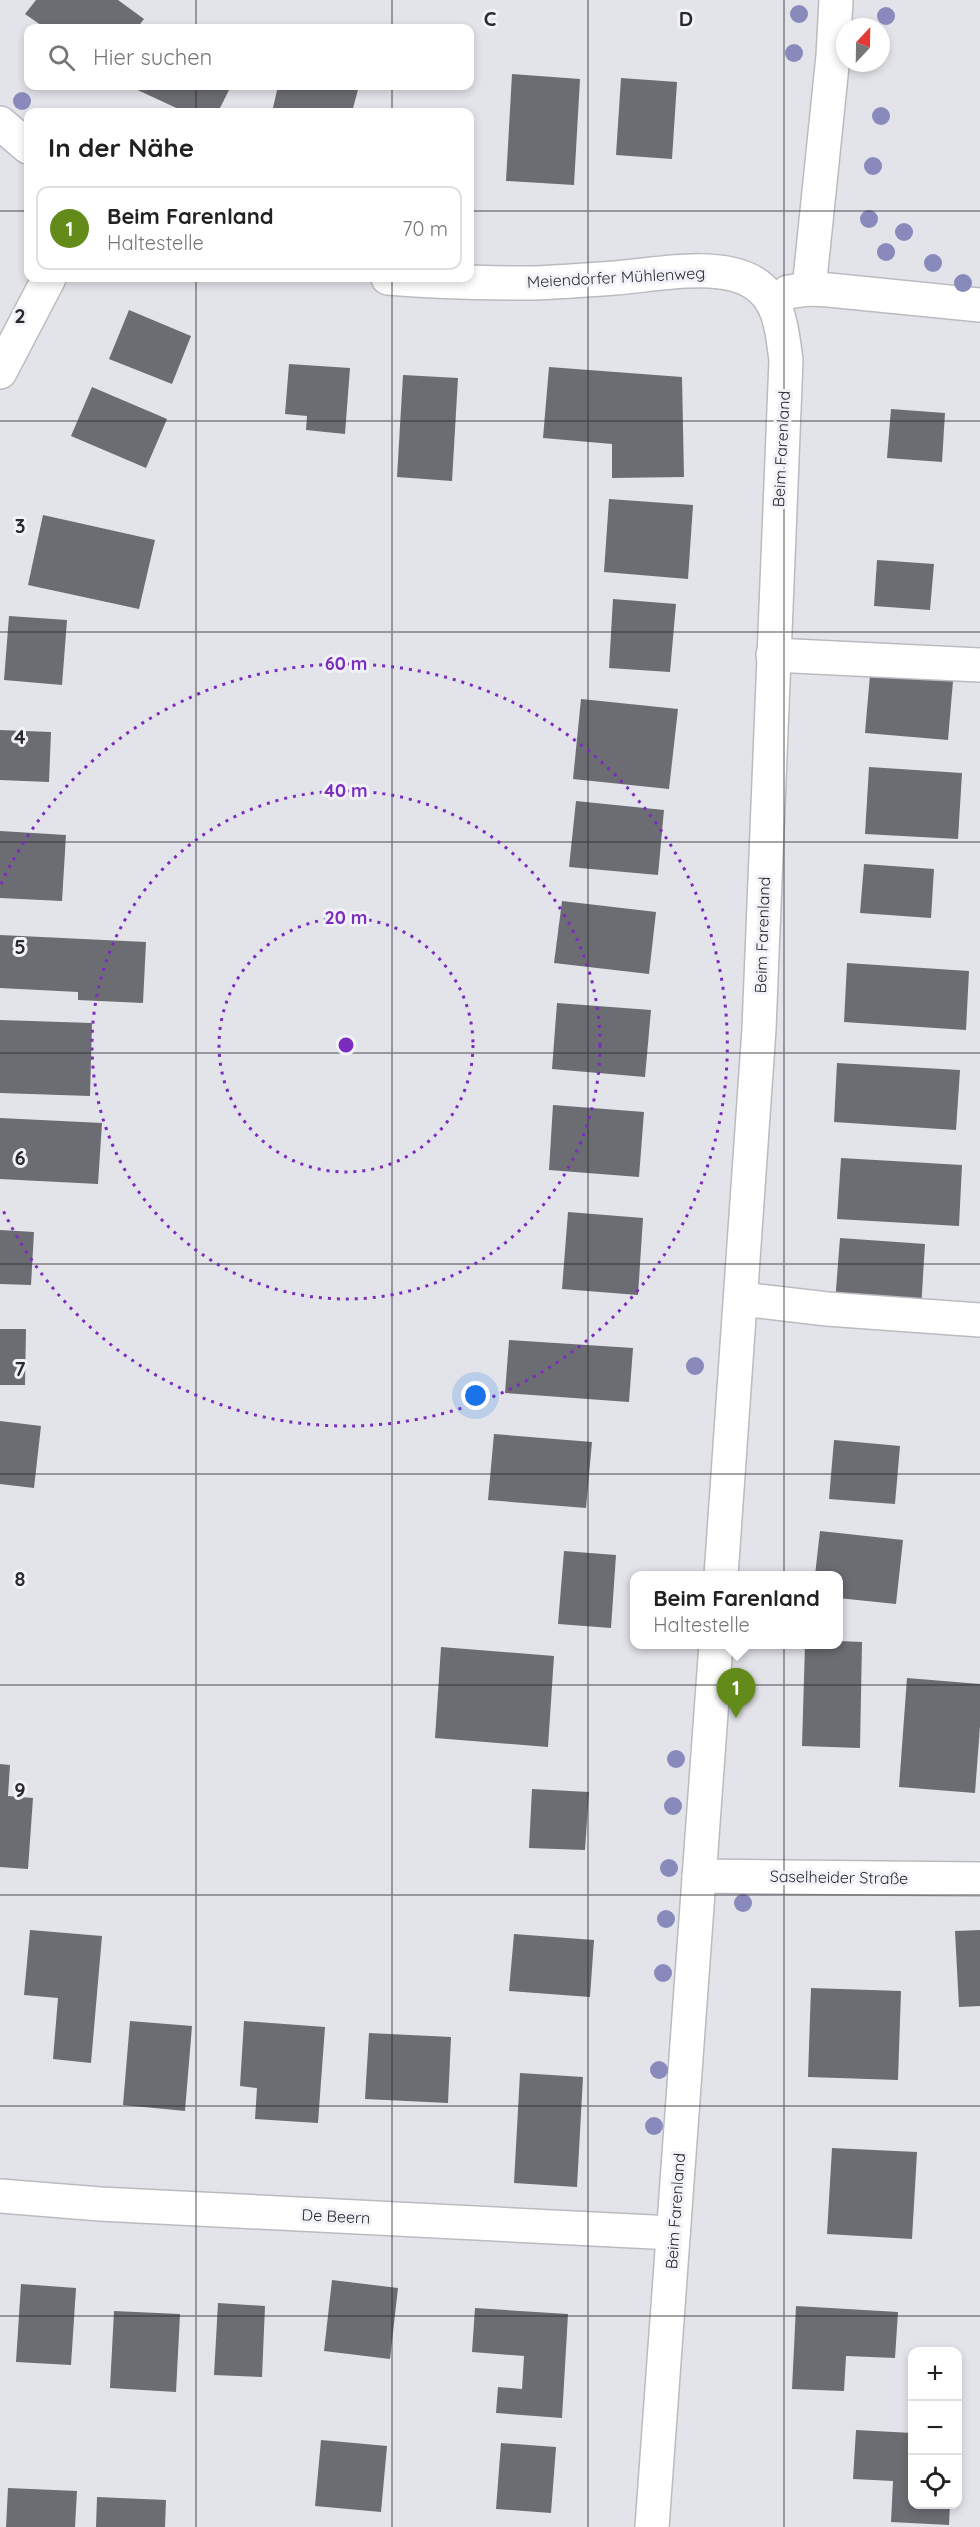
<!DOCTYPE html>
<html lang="de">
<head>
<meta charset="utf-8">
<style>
	:root { --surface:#fff; --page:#f6f6f6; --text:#222; --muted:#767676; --line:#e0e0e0; --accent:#628b19 }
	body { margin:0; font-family:Quicksand,sans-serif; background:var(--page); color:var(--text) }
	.controls { position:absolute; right:18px; bottom:18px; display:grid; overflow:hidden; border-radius:12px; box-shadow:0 3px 9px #0003 }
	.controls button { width:54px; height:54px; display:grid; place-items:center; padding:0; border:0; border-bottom:2px solid var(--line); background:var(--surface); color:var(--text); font:30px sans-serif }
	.compass { position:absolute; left:836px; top:18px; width:54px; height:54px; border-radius:50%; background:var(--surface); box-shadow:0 3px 9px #0003; rotate:22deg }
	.you { position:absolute; left:476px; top:1396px; width:21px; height:21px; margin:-15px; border:4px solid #fff; border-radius:50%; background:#1a73e8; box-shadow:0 0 0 9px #1a73e833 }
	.badge { display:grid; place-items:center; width:39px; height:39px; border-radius:50%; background:var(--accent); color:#fff; font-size:20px; font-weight:700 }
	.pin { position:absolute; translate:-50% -50px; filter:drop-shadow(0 2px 3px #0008) }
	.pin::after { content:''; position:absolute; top:32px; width:21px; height:18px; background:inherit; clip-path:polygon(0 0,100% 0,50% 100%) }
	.popup { position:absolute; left:630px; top:1571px; width:213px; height:78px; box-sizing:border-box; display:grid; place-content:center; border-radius:12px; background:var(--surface); filter:drop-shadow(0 2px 4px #0005); font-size:20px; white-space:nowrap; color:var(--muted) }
	.popup b { font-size:22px; color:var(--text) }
	.popup::after { content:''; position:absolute; left:50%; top:100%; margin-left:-12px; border:12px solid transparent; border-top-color:var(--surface) }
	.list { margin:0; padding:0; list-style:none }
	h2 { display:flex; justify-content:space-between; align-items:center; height:78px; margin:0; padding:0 24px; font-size:26px }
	h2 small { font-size:20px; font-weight:400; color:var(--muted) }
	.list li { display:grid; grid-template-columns:39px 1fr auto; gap:18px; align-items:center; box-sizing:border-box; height:84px; margin:0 12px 12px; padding:0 12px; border:2px solid var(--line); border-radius:12px }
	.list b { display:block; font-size:22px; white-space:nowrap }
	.list p { margin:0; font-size:20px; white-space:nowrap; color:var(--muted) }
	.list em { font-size:20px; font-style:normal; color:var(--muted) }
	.icon { flex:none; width:33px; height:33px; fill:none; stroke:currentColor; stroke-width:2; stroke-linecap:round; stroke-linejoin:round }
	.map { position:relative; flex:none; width:980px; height:2527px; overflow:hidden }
	.search { position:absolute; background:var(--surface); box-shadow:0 3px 9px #0003; left:24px; top:24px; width:450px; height:66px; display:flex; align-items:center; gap:15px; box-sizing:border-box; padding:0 21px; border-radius:12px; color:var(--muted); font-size:22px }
	.panel { position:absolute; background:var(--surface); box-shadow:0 3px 9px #0003; left:24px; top:108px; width:450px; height:174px; border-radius:12px }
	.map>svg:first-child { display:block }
	.building { fill:#6c6d72 }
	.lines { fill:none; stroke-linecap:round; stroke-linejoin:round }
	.minor-casing { stroke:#babbc0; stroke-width:36 }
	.minor { stroke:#fff; stroke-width:33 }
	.tree { fill:#898abc }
	.grid { fill:none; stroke:#2a2a2c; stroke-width:1.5; stroke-opacity:0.55 }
	.ring { fill:none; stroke:#7b2cbf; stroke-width:3; stroke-dasharray:3 6 }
	.labels { text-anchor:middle; stroke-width:6; stroke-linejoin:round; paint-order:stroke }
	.street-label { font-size:16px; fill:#2a2a2c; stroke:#f1f2f8 }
	.grid-label { font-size:20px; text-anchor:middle; font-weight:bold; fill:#2a2a2c; stroke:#f1f2f8; stroke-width:6; stroke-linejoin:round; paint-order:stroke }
	.centre { fill:#7b2cbf; stroke:#f1f2f8; stroke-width:3 }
	.ring-label { font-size:18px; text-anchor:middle; font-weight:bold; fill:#7b2cbf; stroke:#f1f2f8; stroke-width:6; stroke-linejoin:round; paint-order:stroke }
</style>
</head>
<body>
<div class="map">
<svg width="980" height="2527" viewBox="0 0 980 2527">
	<rect width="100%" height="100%" fill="#e3e4ea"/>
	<!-- building -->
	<g class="building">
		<path d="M36,0H118L144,19L137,28H45L25,14Z"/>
		<path d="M512,74L580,79L574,185L506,181Z"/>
		<path d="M621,78L677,82L672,159L616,155Z"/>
		<path d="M129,86H231L218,112H185Z"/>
		<path d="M278,86H359L352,112H272Z"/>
		<path d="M129,310L191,336L172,384L109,359Z"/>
		<path d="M289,364L350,368L345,434L306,430L307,416L285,414Z"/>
		<path d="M549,367L682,377L684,477L612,478V444L543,438Z"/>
		<path d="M403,375L458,378L452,481L397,477Z"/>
		<path d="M92,387L167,419L146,468L71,436Z"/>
		<path d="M891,409L945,413L942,462L887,458Z"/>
		<path d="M609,499L693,505L688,579L604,572Z"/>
		<path d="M43,515L155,540L139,609L28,585Z"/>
		<path d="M877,560L934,564L930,610L874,606Z"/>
		<path d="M613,599L676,604L670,672L609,668Z"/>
		<path d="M9,616L67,620L62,685L4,680Z"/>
		<path d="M871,663L954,669L948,740L865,733Z"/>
		<path d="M581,699L678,709L669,789L573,779Z"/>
		<path d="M0,730L51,732L49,782L0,780Z"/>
		<path d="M869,767L962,773L958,839L865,834Z"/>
		<path d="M576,801L664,810L658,875L569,867Z"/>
		<path d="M0,831L66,835L62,901L0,898Z"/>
		<path d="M864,864L934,869L931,918L860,913Z"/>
		<path d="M562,901L656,912L649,974L554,963Z"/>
		<path d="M0,935L146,942L143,1003L78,1000V992L0,988Z"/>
		<path d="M847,963L969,971L966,1030L844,1022Z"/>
		<path d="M557,1003L651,1010L645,1077L552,1069Z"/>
		<path d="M0,1020L92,1023L90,1096L0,1093Z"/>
		<path d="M837,1063L960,1070L956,1130L834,1122Z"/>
		<path d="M553,1105L644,1112L639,1177L549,1170Z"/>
		<path d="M0,1118L102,1123L98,1184L0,1179Z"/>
		<path d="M841,1158L962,1165L959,1226L837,1219Z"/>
		<path d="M568,1212L643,1218L638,1295L562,1289Z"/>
		<path d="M0,1230L34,1232L31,1285L0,1284Z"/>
		<path d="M840,1238L925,1244L921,1309L835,1303Z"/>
		<path d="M0,1329H26L25,1385H0Z"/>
		<path d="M509,1340L633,1348L629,1402L505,1393Z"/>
		<path d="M0,1421L41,1426L34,1488L0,1484Z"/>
		<path d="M494,1434L592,1442L586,1508L488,1500Z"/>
		<path d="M834,1440L900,1446L895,1504L829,1499Z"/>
		<path d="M820,1531L903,1540L896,1604L838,1598V1575H815Z"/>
		<path d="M564,1551L616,1555L611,1628L558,1624Z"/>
		<path d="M838,1641L862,1642L860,1748L802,1746L805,1644H838Z"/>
		<path d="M441,1647L554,1656L548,1747L435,1738Z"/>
		<path d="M907,1678L980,1684V1726L975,1793L899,1787Z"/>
		<path d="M0,1764L10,1765L8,1796L33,1798L28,1869L0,1867Z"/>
		<path d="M532,1789L589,1792L585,1850L529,1848Z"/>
		<path d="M30,1930L102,1936L91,2063L53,2059L58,1998L24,1995Z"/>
		<path d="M980,1930V2006L959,2007L955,1931Z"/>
		<path d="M514,1934L594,1940L590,1997L509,1991Z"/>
		<path d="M811,1988L901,1991L898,2080L808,2077Z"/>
		<path d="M130,2021L192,2026L185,2111L123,2105Z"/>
		<path d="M244,2021L325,2027L318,2123L255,2119L257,2088L240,2086Z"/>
		<path d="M369,2033L451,2037L448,2103L365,2099Z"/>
		<path d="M520,2073L583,2077L577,2187L514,2183Z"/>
		<path d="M832,2148L917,2152L912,2239L827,2234Z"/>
		<path d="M332,2280L398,2288L390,2359L324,2351Z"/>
		<path d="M21,2284L76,2288L71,2365L16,2362Z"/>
		<path d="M218,2303L265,2306L262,2377L214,2375Z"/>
		<path d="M796,2306L898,2312L895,2358L846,2356L844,2391L792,2389Z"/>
		<path d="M475,2308L568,2314L562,2418L496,2413L498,2387L522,2389L524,2356L472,2352Z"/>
		<path d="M114,2311L180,2314L176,2392L110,2388Z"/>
		<path d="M856,2430L912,2433V2505H950L949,2525L891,2522L893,2481L853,2479Z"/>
		<path d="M321,2440L387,2446L381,2512L315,2506Z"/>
		<path d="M501,2443L556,2447L551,2513L496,2509Z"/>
		<path d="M8,2488L77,2491L75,2527H6Z"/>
		<path d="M97,2497L166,2500L165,2527H96Z"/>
	</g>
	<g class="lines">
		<defs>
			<g id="minor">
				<path d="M0,123L28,147"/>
				<path d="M388,278C436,282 485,283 534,283C561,282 588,280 615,278C655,275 719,261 754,283C781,300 782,332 786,360L759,1029L721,1576"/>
				<path d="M809,289L833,56L836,0"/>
				<path d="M788,292L809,289L829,290L980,305"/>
				<path d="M0,372L49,278"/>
				<path d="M773,655L980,665"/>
				<path d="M741,1299L827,1309L980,1320"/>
				<path d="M699,1876L980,1879"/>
				<path d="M0,2196L100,2204L673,2233"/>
				<path d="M652,2527L716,1644"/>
			</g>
		</defs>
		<!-- minor casing -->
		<use href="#minor" class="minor-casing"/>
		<!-- minor -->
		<use href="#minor" class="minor"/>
	</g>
	<!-- trees -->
	<g class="tree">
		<circle cx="799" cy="14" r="9"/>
		<circle cx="886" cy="16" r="9"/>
		<circle cx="794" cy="53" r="9"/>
		<circle cx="22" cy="101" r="9"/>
		<circle cx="881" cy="116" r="9"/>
		<circle cx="873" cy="166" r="9"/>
		<circle cx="869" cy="219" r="9"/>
		<circle cx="904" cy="232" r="9"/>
		<circle cx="886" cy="252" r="9"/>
		<circle cx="933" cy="263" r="9"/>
		<circle cx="963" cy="283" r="9"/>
		<circle cx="695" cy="1366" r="9"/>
		<circle cx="676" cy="1759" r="9"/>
		<circle cx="673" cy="1806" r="9"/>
		<circle cx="669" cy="1868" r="9"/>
		<circle cx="743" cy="1903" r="9"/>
		<circle cx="666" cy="1919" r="9"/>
		<circle cx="663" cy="1973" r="9"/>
		<circle cx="659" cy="2070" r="9"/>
		<circle cx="654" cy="2126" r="9"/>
	</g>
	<!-- grid -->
	<path class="grid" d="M196,0V28M392,0V28M588,0V2527M784,0V2527M196,86V112M392,86V112M0,211H28M470,211H980M196,278V2527M392,278V2527M0,421H980M0,632H980M0,842H980M0,1053H980M0,1264H980M0,1474H980M0,1685H980M0,1895H980M0,2106H980M0,2316H980"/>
	<!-- distance rings -->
	<g class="ring">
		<circle cx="346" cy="1045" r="127"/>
		<circle cx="346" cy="1045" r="254"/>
		<path d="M1 884A381 381 0 1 1 1 1206"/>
	</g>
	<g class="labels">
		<!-- street labels -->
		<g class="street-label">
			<text transform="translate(616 277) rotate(-3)" y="6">Meiendorfer Mühlenweg</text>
			<text transform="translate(781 449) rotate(-87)" y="6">Beim Farenland</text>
			<text transform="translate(762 935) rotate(-88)" y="6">Beim Farenland</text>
			<text transform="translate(839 1877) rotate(1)" y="6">Saselheider Straße</text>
			<text transform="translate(675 2211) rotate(-86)" y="6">Beim Farenland</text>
			<text transform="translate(336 2216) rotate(3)" y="6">De Beern</text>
		</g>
	</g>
	<g class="grid-label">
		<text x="490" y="26">C</text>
		<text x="686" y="26">D</text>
		<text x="20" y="323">2</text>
		<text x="20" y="533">3</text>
		<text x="20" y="744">4</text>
		<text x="20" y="954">5</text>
		<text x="20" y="1165">6</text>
		<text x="20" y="1376">7</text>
		<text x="20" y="1586">8</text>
		<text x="20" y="1797">9</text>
	</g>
	<circle cx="346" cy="1045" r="9" class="centre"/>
	<g class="ring-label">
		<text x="346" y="670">60 m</text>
		<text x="346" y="797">40 m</text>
		<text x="346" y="924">20 m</text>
	</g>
</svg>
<div class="controls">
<button>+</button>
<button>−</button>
<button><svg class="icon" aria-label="locate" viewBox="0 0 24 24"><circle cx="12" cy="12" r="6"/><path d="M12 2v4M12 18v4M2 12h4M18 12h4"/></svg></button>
</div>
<svg class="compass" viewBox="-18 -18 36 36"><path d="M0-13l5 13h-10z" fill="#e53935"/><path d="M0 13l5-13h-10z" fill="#767676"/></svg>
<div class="you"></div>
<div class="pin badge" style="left:736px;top:1718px">1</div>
<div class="popup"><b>Beim Farenland</b>Haltestelle</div>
<div class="search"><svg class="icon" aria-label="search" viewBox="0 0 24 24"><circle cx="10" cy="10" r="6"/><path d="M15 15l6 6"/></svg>Hier suchen</div>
<section class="panel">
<h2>In der Nähe<small></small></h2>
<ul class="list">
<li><span class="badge">1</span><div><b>Beim Farenland</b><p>Haltestelle</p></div><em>70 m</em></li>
</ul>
</section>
</div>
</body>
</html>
